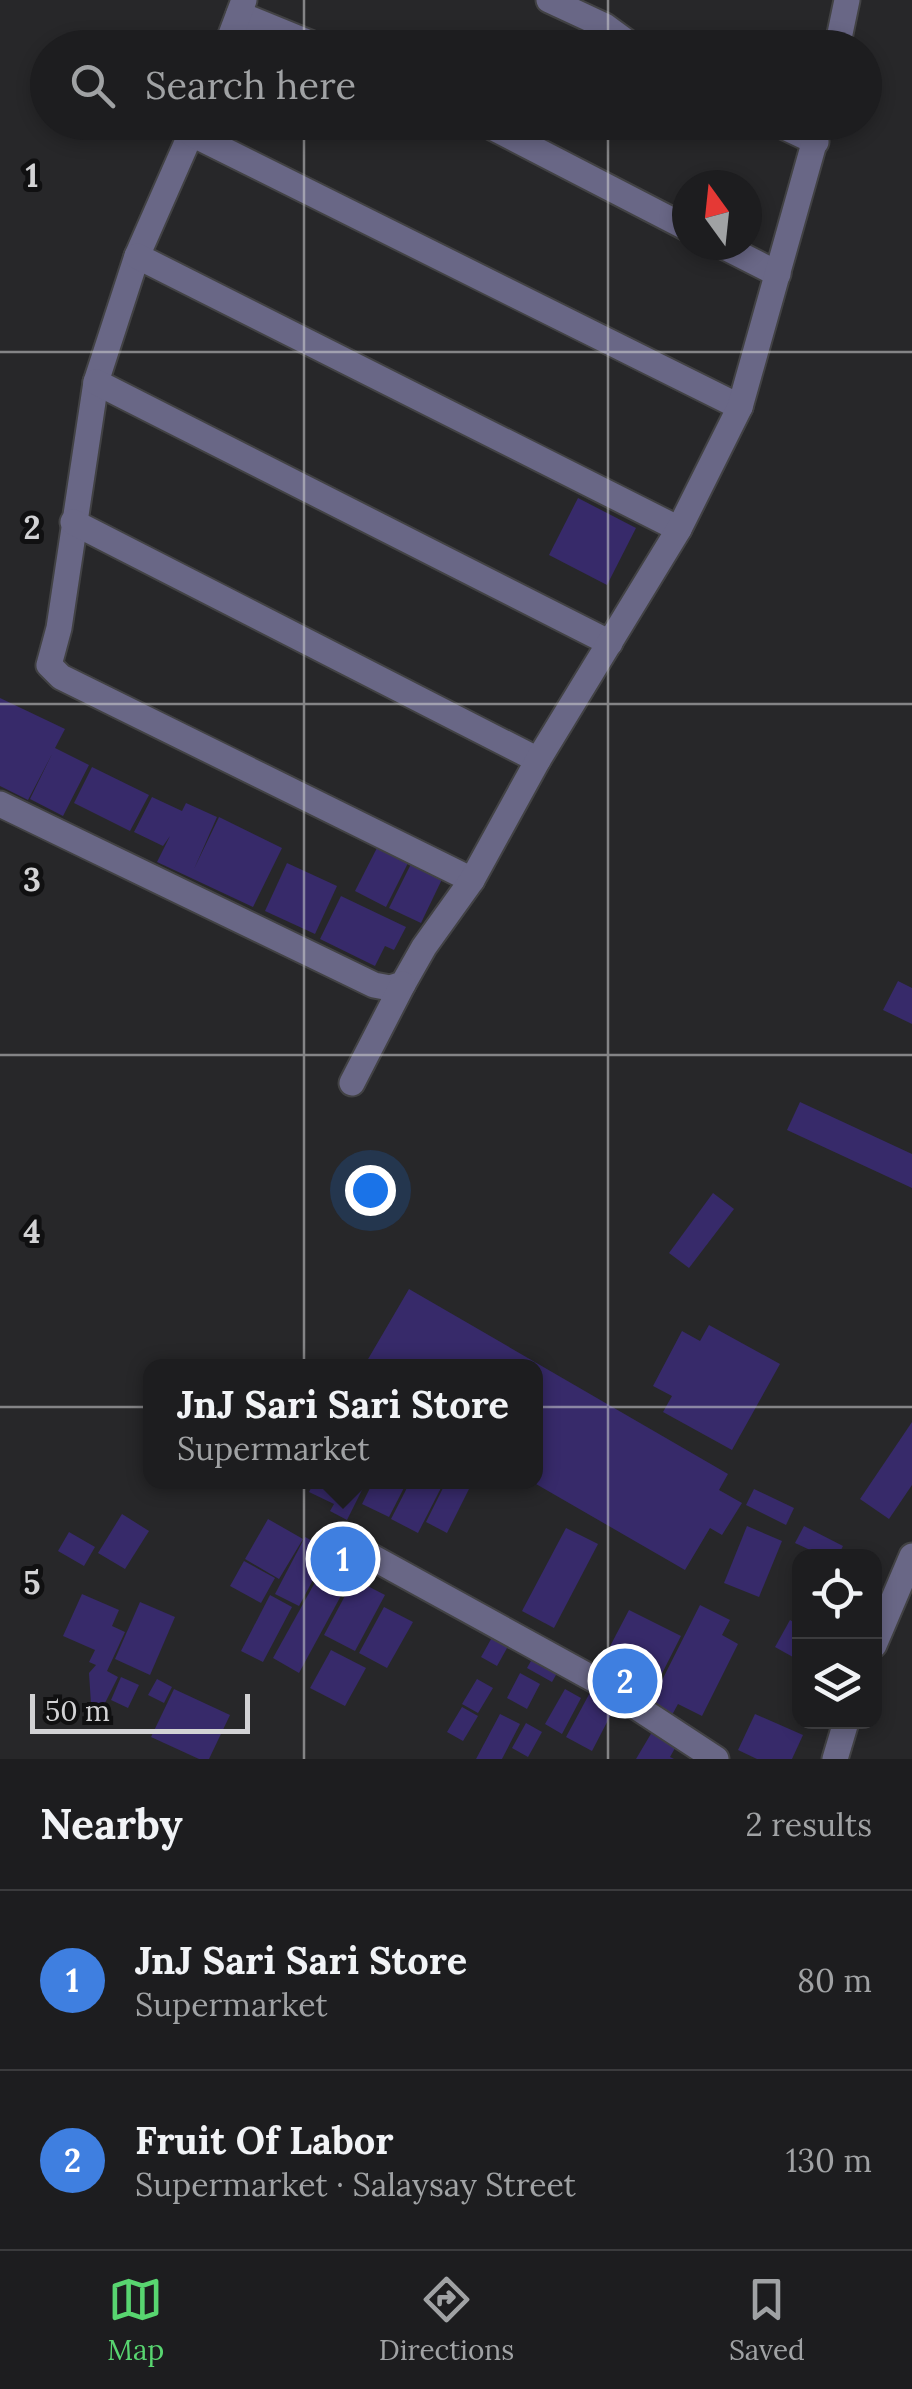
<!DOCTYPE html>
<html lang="en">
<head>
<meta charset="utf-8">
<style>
	:root { --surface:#1d1d1f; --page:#252628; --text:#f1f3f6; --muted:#a0a2a4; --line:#3b3b3d; --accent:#58d570 }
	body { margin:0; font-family:Lora,serif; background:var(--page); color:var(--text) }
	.controls { position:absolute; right:30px; bottom:30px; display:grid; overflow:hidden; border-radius:20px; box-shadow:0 5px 15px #0003 }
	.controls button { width:90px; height:90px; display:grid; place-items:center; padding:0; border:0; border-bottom:2px solid var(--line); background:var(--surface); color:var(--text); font:50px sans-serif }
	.compass { position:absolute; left:672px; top:170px; width:90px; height:90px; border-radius:50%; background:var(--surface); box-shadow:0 5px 15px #0003; rotate:345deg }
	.scale { position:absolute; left:30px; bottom:25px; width:220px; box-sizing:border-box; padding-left:10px; border:5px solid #d2d2d4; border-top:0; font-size:28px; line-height:35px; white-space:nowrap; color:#d2d2d4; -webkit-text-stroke:8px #101011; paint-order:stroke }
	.you { position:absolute; left:370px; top:1190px; width:35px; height:35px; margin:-25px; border:8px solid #fff; border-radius:50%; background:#1a73e8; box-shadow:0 0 0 15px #1a73e833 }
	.badge { display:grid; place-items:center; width:65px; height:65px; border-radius:50%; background:var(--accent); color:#fff; font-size:32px; font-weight:700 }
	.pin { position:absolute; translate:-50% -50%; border:5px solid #fff; box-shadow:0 2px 10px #0006 }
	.popup { position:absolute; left:143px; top:1359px; width:400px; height:130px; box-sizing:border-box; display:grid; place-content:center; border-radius:20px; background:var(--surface); filter:drop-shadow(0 2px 8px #0005); font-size:32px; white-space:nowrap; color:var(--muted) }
	.popup b { font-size:38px; color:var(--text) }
	.popup::after { content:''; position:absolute; left:50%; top:100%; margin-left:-20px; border:20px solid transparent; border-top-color:var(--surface) }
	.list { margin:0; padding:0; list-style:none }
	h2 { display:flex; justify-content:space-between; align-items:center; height:130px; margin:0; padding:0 40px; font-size:42px }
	h2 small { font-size:32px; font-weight:400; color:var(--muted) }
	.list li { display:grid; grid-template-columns:65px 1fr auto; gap:30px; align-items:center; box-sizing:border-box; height:180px; padding:0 40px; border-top:2px solid var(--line) }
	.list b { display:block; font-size:38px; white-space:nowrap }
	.list p { margin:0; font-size:32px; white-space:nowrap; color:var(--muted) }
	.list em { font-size:32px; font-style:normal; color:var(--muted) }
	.icon { flex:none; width:55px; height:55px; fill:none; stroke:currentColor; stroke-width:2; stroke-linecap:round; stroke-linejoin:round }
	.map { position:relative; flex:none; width:912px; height:1759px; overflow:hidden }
	.search { position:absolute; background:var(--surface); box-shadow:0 5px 15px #0003; left:30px; right:30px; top:30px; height:110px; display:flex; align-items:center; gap:25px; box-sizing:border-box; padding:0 35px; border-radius:55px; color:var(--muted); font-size:38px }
	.sheet { height:490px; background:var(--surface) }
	nav { display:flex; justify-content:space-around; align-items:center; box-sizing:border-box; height:140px; border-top:2px solid var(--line); background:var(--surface); font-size:28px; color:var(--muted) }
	nav a { display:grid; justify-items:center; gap:5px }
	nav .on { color:var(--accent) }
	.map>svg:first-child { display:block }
	.building { fill:#372a6a }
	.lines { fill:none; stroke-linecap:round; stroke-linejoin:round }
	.minor-casing { stroke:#424244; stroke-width:29 }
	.minor { stroke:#696786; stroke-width:25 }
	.grid { fill:none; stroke:#d2d2d4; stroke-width:2.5; stroke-opacity:0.55 }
	.grid-label { font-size:32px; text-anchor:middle; font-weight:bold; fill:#d2d2d4; stroke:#101011; stroke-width:10; stroke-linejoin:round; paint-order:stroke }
</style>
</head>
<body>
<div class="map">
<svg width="912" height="1759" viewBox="0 0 912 1759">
	<rect width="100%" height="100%" fill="#272729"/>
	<!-- building -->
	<g class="building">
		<path d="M578,498L636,528L607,585L549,555Z"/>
		<path d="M0,698L65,729L55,748L89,765L63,816L30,799L52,754L28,800L0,786Z"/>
		<path d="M92,767L149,795L130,831L74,803Z"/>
		<path d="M152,797L182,811L186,803L217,817L194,869L219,817L282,848L253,907L157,862L170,836L163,846L134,832Z"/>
		<path d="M380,842L411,857L386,907L355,891Z"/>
		<path d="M414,858L445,873L421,923L389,908Z"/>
		<path d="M287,863L337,886L315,934L265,911Z"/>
		<path d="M341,896L406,927L394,950L385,946L375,966L320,939Z"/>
		<path d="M898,981L912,988V1024L883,1010Z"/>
		<path d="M800,1102L912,1154V1188L787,1130Z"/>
		<path d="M713,1193L734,1209L689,1268L669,1253Z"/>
		<path d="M409,1289L728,1474L719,1490L742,1503L722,1535L710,1528L685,1570L536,1484V1366H364Z"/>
		<path d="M709,1325L780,1364L732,1450L663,1412L672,1396L653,1386L682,1331L700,1341Z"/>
		<path d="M912,1422V1485L889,1519L860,1499Z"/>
		<path d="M314,1482H366L347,1520L330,1511L334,1504L309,1492Z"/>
		<path d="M373,1482H407L389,1517L362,1504Z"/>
		<path d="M410,1482H444L418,1533L391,1519Z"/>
		<path d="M446,1482H458L470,1487L447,1533L426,1522Z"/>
		<path d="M754,1489L794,1508L786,1525L746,1505Z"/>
		<path d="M122,1514L149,1531L125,1569L98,1553Z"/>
		<path d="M268,1519L303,1539L279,1579L245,1559Z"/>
		<path d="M747,1526L782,1541L759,1597L724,1583Z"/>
		<path d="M804,1526L843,1546L838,1556H823L795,1543Z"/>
		<path d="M566,1528L598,1544L554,1628L522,1611Z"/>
		<path d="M69,1532L95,1547L84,1566L58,1551Z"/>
		<path d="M305,1537L329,1550L299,1606L275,1594Z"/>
		<path d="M244,1561L275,1578L261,1603L230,1586Z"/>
		<path d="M318,1577L343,1592L299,1673L273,1658Z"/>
		<path d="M354,1579L385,1595L355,1651L324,1635Z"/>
		<path d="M82,1594L119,1610L112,1626L125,1632L107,1671L118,1677L104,1705L91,1704L89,1673L96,1665L89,1662L95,1650L63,1636Z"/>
		<path d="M270,1595L292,1607L263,1662L241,1651Z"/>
		<path d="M140,1602L175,1617L150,1675L115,1659Z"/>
		<path d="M700,1605L730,1620L722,1635L738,1644L702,1716L678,1704L672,1715L650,1704Z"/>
		<path d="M384,1607L413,1622L387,1668L359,1653Z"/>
		<path d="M629,1610L681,1636L648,1701L627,1691L638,1670L606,1654Z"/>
		<path d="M790,1620L800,1626V1661L775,1647Z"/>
		<path d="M495,1632L511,1641L497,1666L481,1657Z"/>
		<path d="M331,1650L366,1668L345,1706L310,1688Z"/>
		<path d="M536,1652L561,1666L552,1682L527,1668Z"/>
		<path d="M520,1673L540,1684L527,1709L507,1698Z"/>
		<path d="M121,1677L139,1685L128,1708L111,1700Z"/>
		<path d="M157,1679L172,1687L164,1703L148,1695Z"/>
		<path d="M477,1679L493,1688L478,1713L462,1704Z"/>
		<path d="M593,1687L618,1701L592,1751L566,1737Z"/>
		<path d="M174,1689L230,1715L209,1759H199L151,1737Z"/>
		<path d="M565,1689L581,1698L562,1734L545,1724Z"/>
		<path d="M462,1707L478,1716L463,1741L447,1732Z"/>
		<path d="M500,1714L520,1724L502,1759H476Z"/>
		<path d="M755,1714L803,1735L792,1759H757L738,1750Z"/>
		<path d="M526,1723L542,1732L528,1757L512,1748Z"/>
		<path d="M655,1727L679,1741L670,1757L674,1759H636Z"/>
	</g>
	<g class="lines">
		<defs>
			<g id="minor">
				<path d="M549,0L605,26L635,48"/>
				<path d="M239,14L322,48"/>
				<path d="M226,48L244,0"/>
				<path d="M837,48L847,0"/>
				<path d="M196,122L137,256L96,382L59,628L49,665L61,677L472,880"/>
				<path d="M482,122L687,228"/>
				<path d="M774,122L816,142"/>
				<path d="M192,134L740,407"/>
				<path d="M721,245L778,274"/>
				<path d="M137,256L679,529"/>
				<path d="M96,382L610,643"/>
				<path d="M73,522L538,760"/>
				<path d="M0,804L374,985L390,988L403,984L424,947L472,880L538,760L679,529L740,407L820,122"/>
				<path d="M352,1083L403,984"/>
				<path d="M361,1551L597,1681L716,1759"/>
				<path d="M874,1645L912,1556"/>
				<path d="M835,1759L846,1722"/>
			</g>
		</defs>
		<!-- minor casing -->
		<use href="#minor" class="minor-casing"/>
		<!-- minor -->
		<use href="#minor" class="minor"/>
	</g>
	<!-- grid -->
	<path class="grid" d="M304,0V48M608,0V48M304,122V1759M608,122V1759M0,352H912M0,704H912M0,1055H912M0,1407H912"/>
	<g class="grid-label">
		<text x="32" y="187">1</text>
		<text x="32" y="539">2</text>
		<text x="32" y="891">3</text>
		<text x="32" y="1243">4</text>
		<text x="32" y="1594">5</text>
	</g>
</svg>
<div class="controls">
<button><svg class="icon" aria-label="locate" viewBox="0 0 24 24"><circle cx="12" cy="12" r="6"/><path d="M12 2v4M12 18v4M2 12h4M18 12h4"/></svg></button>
<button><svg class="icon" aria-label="layers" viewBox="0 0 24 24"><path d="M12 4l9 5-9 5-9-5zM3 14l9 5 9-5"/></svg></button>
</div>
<svg class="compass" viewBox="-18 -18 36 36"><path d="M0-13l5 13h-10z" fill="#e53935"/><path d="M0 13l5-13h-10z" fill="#a0a2a4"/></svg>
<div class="scale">50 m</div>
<div class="you"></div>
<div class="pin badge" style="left:343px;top:1559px;background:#3f7fe0">1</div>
<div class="popup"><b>JnJ Sari Sari Store</b>Supermarket</div>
<div class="pin badge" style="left:625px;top:1681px;background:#3f7fe0">2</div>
<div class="search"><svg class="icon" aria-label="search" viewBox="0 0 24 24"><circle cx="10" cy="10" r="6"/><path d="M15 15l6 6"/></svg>Search here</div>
</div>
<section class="sheet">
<h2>Nearby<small>2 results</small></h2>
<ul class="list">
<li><span class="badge" style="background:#3f7fe0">1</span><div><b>JnJ Sari Sari Store</b><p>Supermarket</p></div><em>80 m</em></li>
<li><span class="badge" style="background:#3f7fe0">2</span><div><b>Fruit Of Labor</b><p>Supermarket · Salaysay Street</p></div><em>130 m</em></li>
</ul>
</section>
<nav>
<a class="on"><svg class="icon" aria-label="map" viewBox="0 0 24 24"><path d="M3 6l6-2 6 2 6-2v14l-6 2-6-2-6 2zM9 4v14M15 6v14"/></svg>Map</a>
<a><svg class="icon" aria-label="directions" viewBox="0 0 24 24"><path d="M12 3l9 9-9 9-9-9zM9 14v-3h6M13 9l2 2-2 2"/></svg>Directions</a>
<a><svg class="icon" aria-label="saved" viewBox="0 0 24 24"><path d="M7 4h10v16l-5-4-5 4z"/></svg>Saved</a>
</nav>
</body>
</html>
